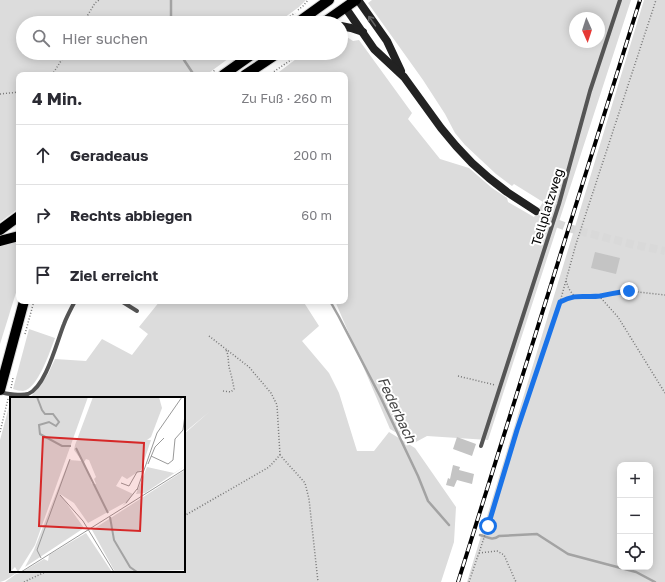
<!DOCTYPE html>
<html lang="de">
<head>
<meta charset="utf-8">
<style>
	:root { --surface:#fff; --page:#f7f7f7; --text:#2b2b33; --muted:#7c7c81; --line:#e1e1e2 }
	body { margin:0; font-family:"Golos Text",sans-serif; background:var(--page); color:var(--text) }
	.controls { position:absolute; right:12px; bottom:12px; display:grid; overflow:hidden; border-radius:8px; box-shadow:0 2px 10px #0003 }
	.controls button { width:36px; height:36px; display:grid; place-items:center; padding:0; border:0; border-bottom:1px solid var(--line); background:var(--surface); color:var(--text); font:20px sans-serif }
	.compass { position:absolute; left:569px; top:12px; width:36px; height:36px; border-radius:50%; background:var(--surface); box-shadow:0 2px 10px #0003; rotate:177deg }
	.stop { position:absolute; width:12px; height:12px; margin:-9px; border:3px solid #1a73e8; border-radius:50%; background:#fff }
	.stop.end { background:#1a73e8; border-color:#fff; box-shadow:0 1px 4px #0008 }
	.list { margin:0; padding:0; list-style:none }
	h2 { display:flex; justify-content:space-between; align-items:center; height:52px; margin:0; padding:0 16px; font-size:17px }
	h2 small { font-size:13px; font-weight:400; color:var(--muted) }
	.list li { display:grid; grid-template-columns:26px 1fr auto; gap:12px; align-items:center; box-sizing:border-box; height:60px; padding:0 16px; border-top:1px solid var(--line) }
	.list b { display:block; font-size:15px; white-space:nowrap }
	.list em { font-size:13px; font-style:normal; color:var(--muted) }
	.icon { flex:none; width:22px; height:22px; fill:none; stroke:currentColor; stroke-width:2; stroke-linecap:round; stroke-linejoin:round }
	.map { position:relative; flex:none; width:665px; height:582px; overflow:hidden }
	.search { position:absolute; background:var(--surface); box-shadow:0 2px 10px #0003; left:16px; top:16px; width:332px; height:44px; display:flex; align-items:center; gap:10px; box-sizing:border-box; padding:0 14px; border-radius:22px; color:var(--muted); font-size:15px }
	.panel { position:absolute; background:var(--surface); box-shadow:0 2px 10px #0003; left:16px; top:72px; width:332px; height:232px; border-radius:8px }
	.map>svg:first-child { display:block }
	.green { fill:#dcdcdc; fill-rule:evenodd }
	.lines { fill:none; stroke-linecap:round; stroke-linejoin:round }
	.stream { stroke:#a3a3a3; stroke-width:2.5 }
	.building { fill:#c4c4c4 }
	.secondary-tunnel { stroke:#d9d9d9; stroke-width:8; stroke-dasharray:8 4; stroke-linecap:butt }
	.primary-casing { stroke:#dbdbdb; stroke-width:12 }
	.path { stroke:#777; stroke-width:1.5; stroke-dasharray:1 2; stroke-linecap:butt }
	.lane { stroke:#555; stroke-width:4 }
	.secondary { stroke:#222; stroke-width:8 }
	.primary { stroke:#000; stroke-width:10 }
	.rail-casing { stroke:#000; stroke-width:4 }
	.rail { stroke:#fff; stroke-width:2.5; stroke-dasharray:8; stroke-linecap:butt }
	.oneway { stroke:#646464 }
	.route { stroke:#1a73e8; stroke-width:5 }
	.labels { text-anchor:middle; stroke-width:4; stroke-linejoin:round; paint-order:stroke }
	.street-label { font-size:13px; fill:#000; stroke:#fff }
	.water-label { font-size:14px; font-style:italic; fill:#444; stroke:#fff }
	.inset-river { fill:none; stroke:#a3a3a3; stroke-width:2 }
	.inset-road { fill:none; stroke:#999; stroke-width:1 }
	.view { fill:#d62828; fill-opacity:0.15; stroke:#d62828; stroke-width:2 }
	.inset-edge { fill:none; stroke:#000; stroke-width:2 }
</style>
</head>
<body>
<div class="map">
<svg width="665" height="582" viewBox="0 0 665 582">
	<rect width="100%" height="100%" fill="#fff"/>
	<!-- green -->
	<g class="green">
		<path d="M0,0H306L299,7L277,23H23V53H236L206,75H19V208L0,222Z"/>
		<path d="M372,0H631L488,440L427,436L414,443L390,429L335,301H345V75H275L304,53H341V36L344,35L353,41L359,40L412,113L408,119L440,159L469,168L492,188L507,198L508,202L534,217L543,202L514,184L512,186L496,174L465,145L455,133L445,114L423,80L368,3ZM575,18H599V42H575Z"/>
		<path d="M644,0H665V582H467ZM620,465H650V567H620Z"/>
		<path d="M19,238V283L0,344V243Z"/>
		<path d="M160,301H303L319,326L302,341L329,373L339,393L357,451H374L389,432L415,448L456,507L454,542L441,582H5L16,574L27,571H184V434L209,412L184,433V398H30L48,374L55,359L86,361L102,339L132,355L148,334L139,327Z"/>
		<path d="M29,329L55,338C50,351 38,389 23,391C20,391 16,390 13,389Z"/>
		<path d="M11,399V571H21C13,574 7,581 0,582V440Z"/>
	</g>
	<g class="lines">
		<!-- stream -->
		<g class="stream">
			<path d="M171,0V17L173,23"/>
			<path d="M182,53L184,60L194,75"/>
			<path d="M330,301L339,317L381,398L418,476L428,501L449,525"/>
			<path d="M480,535C487,537 493,541 499,536L537,534L568,554L636,572L655,582"/>
		</g>
	</g>
	<!-- building -->
	<g class="building">
		<path d="M595,252L620,258L616,274L591,268Z"/>
		<path d="M457,437L476,444L472,456L453,449Z"/>
		<path d="M453,465L460,467L459,470L474,474L472,484L457,480L454,487L446,485L448,478L450,479Z"/>
	</g>
	<g class="lines">
		<!-- secondary-tunnel -->
		<path class="secondary-tunnel" d="M536,211L556,223L572,229L631,244L665,251"/>
		<defs>
			<g id="primary">
				<path d="M297,23L329,0"/>
				<path d="M323,23L356,0"/>
				<path d="M223,75L254,53"/>
				<path d="M245,75L278,53"/>
				<path d="M0,230L19,216"/>
				<path d="M0,241L19,236"/>
				<path d="M0,390L24,301"/>
			</g>
		</defs>
		<!-- primary casing -->
		<use href="#primary" class="primary-casing"/>
		<!-- path -->
		<g class="path">
			<path d="M298,10L303,6L308,0"/>
			<path d="M83,23L95,3L99,0"/>
			<path d="M280,23L295,13"/>
			<path d="M52,75L66,53"/>
			<path d="M209,75L215,70"/>
			<path d="M269,75L301,53"/>
			<path d="M0,94L19,92"/>
			<path d="M566,281L569,289L574,296H599L618,317L665,393"/>
			<path d="M599,296L629,291L665,295"/>
			<path d="M561,301L568,297L574,296"/>
			<path d="M25,334L34,301"/>
			<path d="M209,336L249,367L271,393L277,405L280,455"/>
			<path d="M458,376L495,385"/>
			<path d="M11,388L13,378"/>
			<path d="M223,391L231,392L234,389C233,382 231,374 229,367C228,361 229,356 226,350"/>
			<path d="M0,432L8,399"/>
			<path d="M184,516L269,467L280,455L305,483L309,499L318,582"/>
			<path d="M479,553L497,551L504,555L516,582"/>
			<path d="M24,582L43,573L51,571"/>
			<path d="M469,582L488,526L517,430L560,302L576,244L656,0"/>
		</g>
		<!-- lane -->
		<g class="lane">
			<path d="M121,301L137,311"/>
			<path d="M0,392C6,394 22,396 28,394C46,387 57,341 64,324C67,316 71,309 75,301"/>
			<path d="M481,446L559,204L590,91L620,0"/>
		</g>
		<!-- secondary -->
		<g class="secondary">
			<path d="M358,0L387,41L401,71"/>
			<path d="M345,7L374,49L404,77L441,128L456,146L472,163L489,178L507,192L536,211"/>
			<path d="M341,26L351,28L363,32"/>
		</g>
		<!-- primary -->
		<use href="#primary" class="primary"/>
		<defs>
			<path id="rail" d="M458,582L640,0"/>
		</defs>
		<!-- rail casing -->
		<use href="#rail" class="rail-casing"/>
		<!-- rail -->
		<use href="#rail" class="rail"/>
	</g>
	<!-- one-way arrows -->
	<defs><path id="oneway-shaft" d="M-6 0H5M1.5-3L5.5 0L1.5 3" fill="none" stroke-width="1.6" stroke-linecap="round" stroke-linejoin="round"/></defs>
	<use class="oneway" href="#oneway-shaft" transform="translate(372 21) rotate(-125)"/>
	<g class="lines">
		<!-- route -->
		<path class="route" d="M488,526L517,430L560,302C577,293 584,298 600,296C610,294 619,292 629,291"/>
	</g>
	<g class="labels">
		<!-- street labels -->
		<g class="street-label">
			<text transform="translate(547 207) rotate(-73)" y="5">Tellplatzweg</text>
		</g>
		<!-- water labels -->
		<g class="water-label">
			<text transform="translate(397 410) rotate(65)" y="5">Federbach</text>
		</g>
	</g>
	<!-- overview -->
	<g transform="translate(10 397)">
		<rect width="175" height="175" fill="#fff"/>
		<path d="M0,0H78L25,148L8,175L5,170L0,175ZM83,0H149L152,11L141,40L137,43H141L131,73L117,82L112,79L106,89L123,97L117,106L112,109L116,105L78,126L64,106L50,97L74,131L15,170L24,153L59,63L72,64L64,53L65,48ZM76,62L79,63L86,80L84,82L86,87H82L74,65ZM175,69L135,96L126,97L137,70L164,76ZM175,73V173L105,175L82,133ZM76,136L102,175H12L34,162L38,164L39,158Z" fill="#dcdcdc" fill-rule="evenodd"/>
		<path class="inset-river" d="M27,0L32,13L35,17H43L49,25L46,29L39,25L29,28L30,37L52,49H61M66,51L98,116M100,120L104,143L120,170L127,175"/>
		<path class="inset-road" d="M141,59L158,67L163,63L165,42L173,33L175,18M138,67L145,50L154,41M111,86L119,89L127,75L134,74M127,93L147,36L172,0M50,98L73,124L104,175M116,106L127,92M31,161L27,153L60,62M11,175L175,72"/>
		<path class="view" d="M33,40L134,46L130,134L29,129Z"/>
		<rect width="175" height="175" class="inset-edge"/>
	</g>
</svg>
<div class="controls">
<button>+</button>
<button>−</button>
<button><svg class="icon" aria-label="locate" viewBox="0 0 24 24"><circle cx="12" cy="12" r="6"/><path d="M12 2v4M12 18v4M2 12h4M18 12h4"/></svg></button>
</div>
<svg class="compass" viewBox="-18 -18 36 36"><path d="M0-13l5 13h-10z" fill="#e53935"/><path d="M0 13l5-13h-10z" fill="#7c7c81"/></svg>
<div class="stop" style="left:488px;top:526px"></div>
<div class="stop end" style="left:629px;top:291px"></div>
<div class="search"><svg class="icon" aria-label="search" viewBox="0 0 24 24"><circle cx="10" cy="10" r="6"/><path d="M15 15l6 6"/></svg>Hier suchen</div>
<section class="panel">
<h2>4 Min.<small>Zu Fuß · 260 m</small></h2>
<ul class="list">
<li><svg class="icon" aria-label="ahead" viewBox="0 0 24 24"><path d="M12 20V5M6 11l6-6 6 6"/></svg><div><b>Geradeaus</b></div><em>200 m</em></li>
<li><svg class="icon" aria-label="right" viewBox="0 0 24 24"><path d="M7 20v-9h11M14 6l5 5-5 5"/></svg><div><b>Rechts abbiegen</b></div><em>60 m</em></li>
<li><svg class="icon" aria-label="arrive" viewBox="0 0 24 24"><path d="M6 21V4h12l-3 4 3 4H6"/></svg><div><b>Ziel erreicht</b></div></li>
</ul>
</section>
</div>
</body>
</html>
